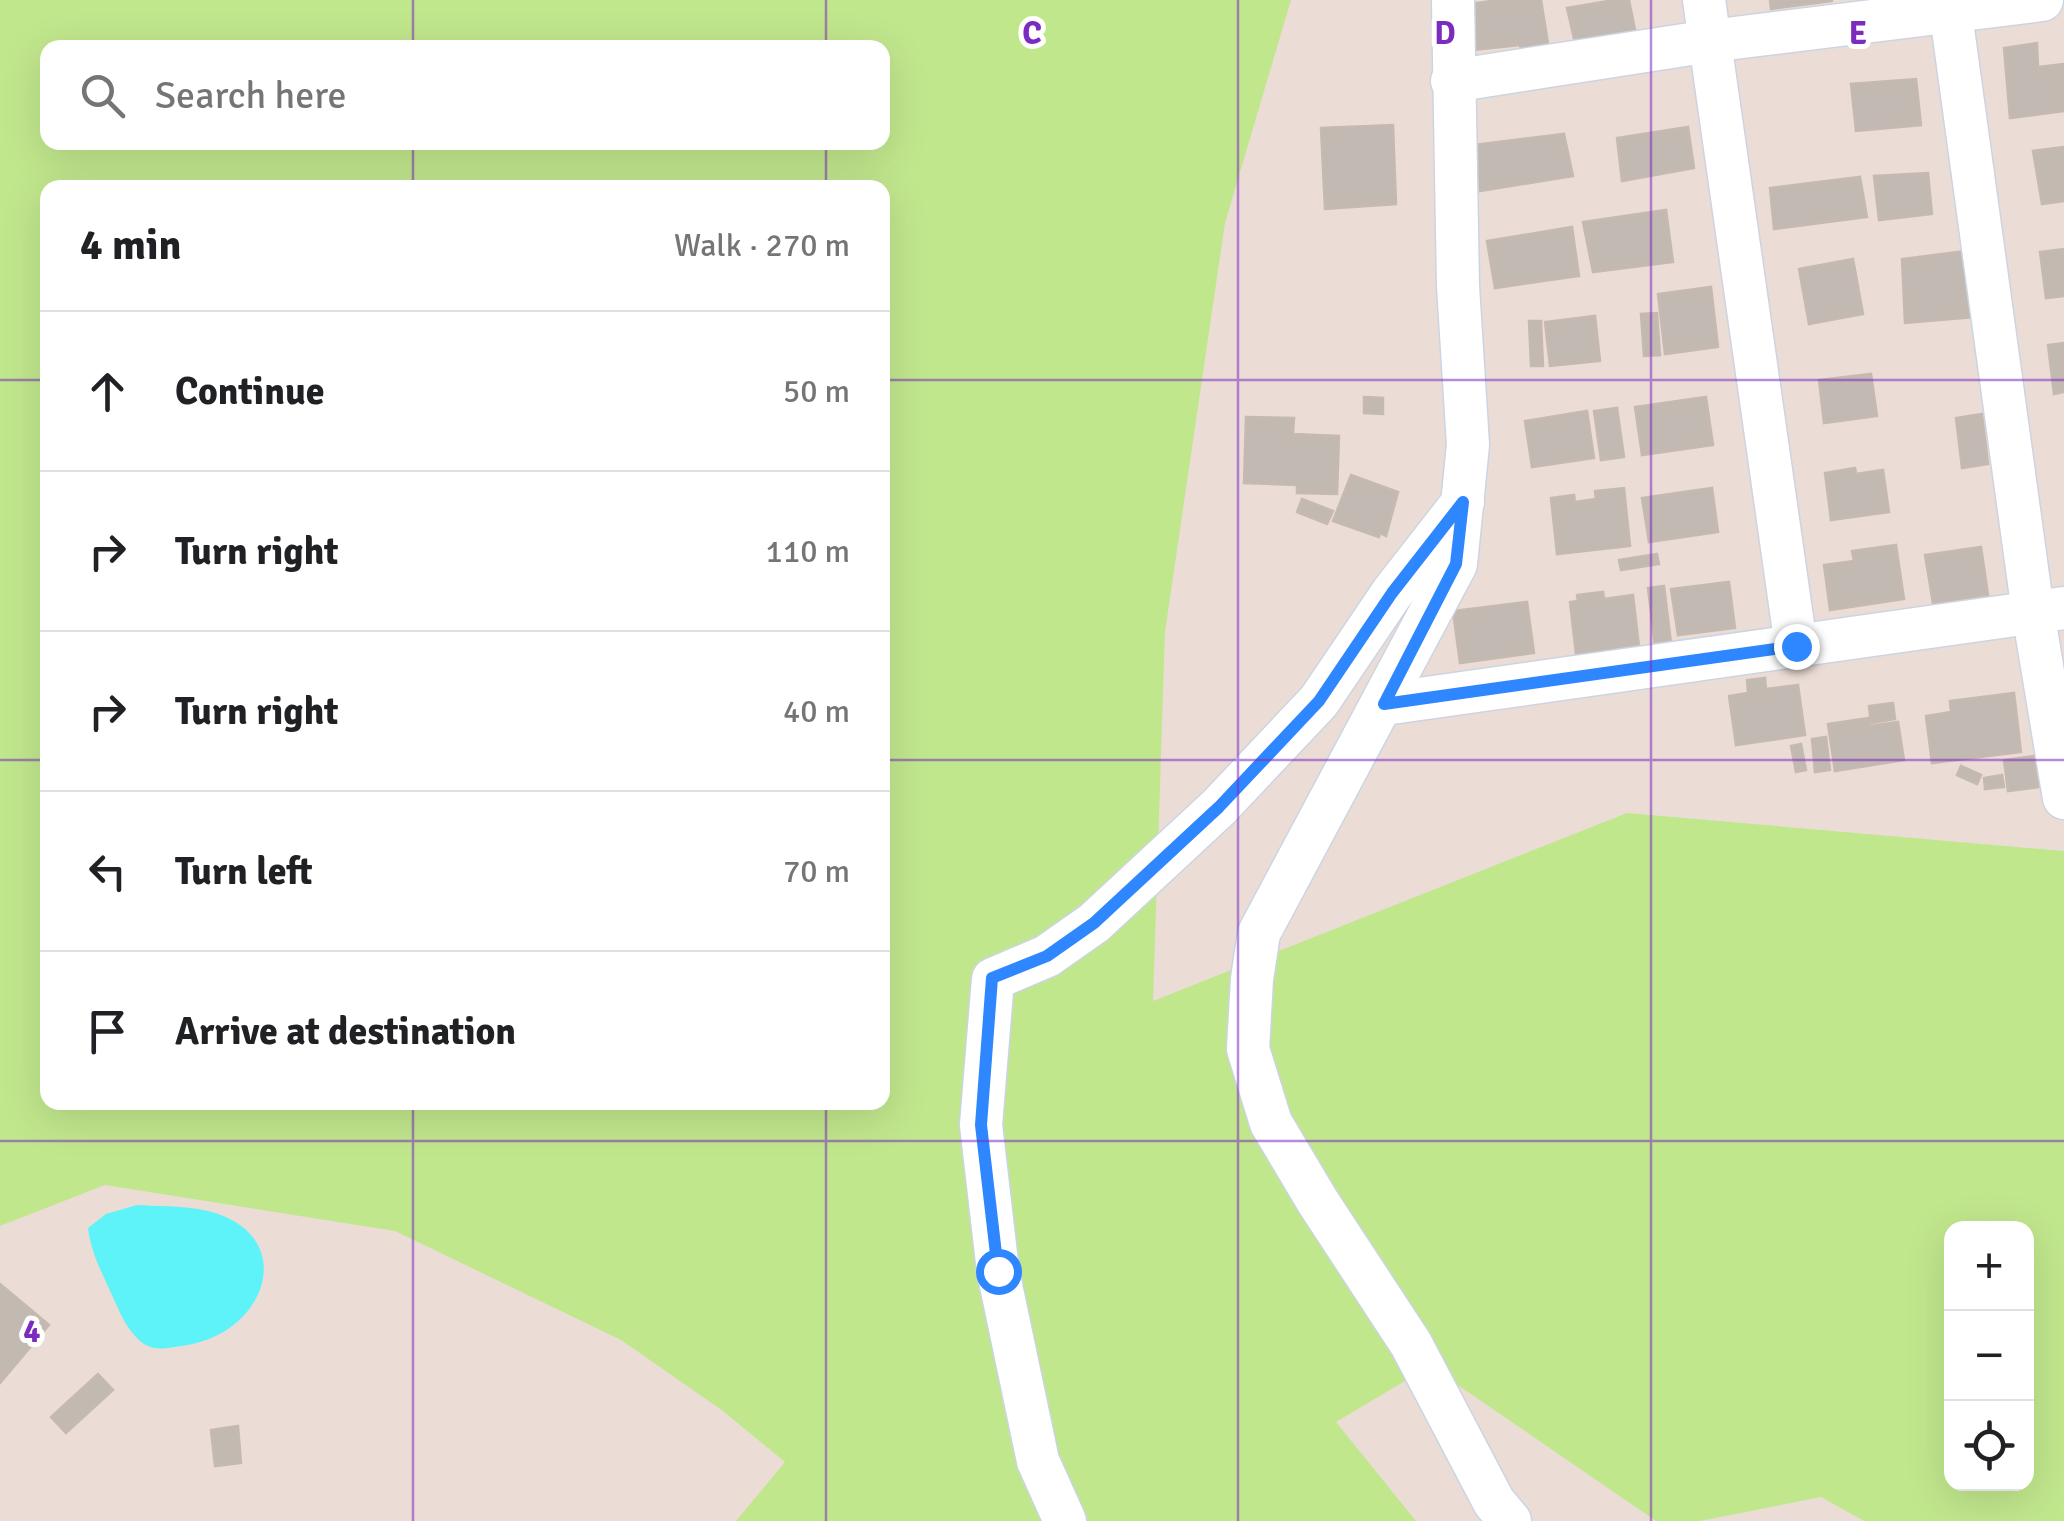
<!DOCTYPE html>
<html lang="en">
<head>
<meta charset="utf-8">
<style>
	:root { --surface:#fff; --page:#f2f2f2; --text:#202124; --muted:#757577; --line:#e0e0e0 }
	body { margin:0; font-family:Signika,sans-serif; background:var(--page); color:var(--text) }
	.controls { position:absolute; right:30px; bottom:30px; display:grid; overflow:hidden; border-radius:20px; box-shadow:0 10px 40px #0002 }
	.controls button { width:90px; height:90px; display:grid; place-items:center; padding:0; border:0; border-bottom:2px solid var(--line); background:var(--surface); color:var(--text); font:50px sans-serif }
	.stop { position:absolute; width:30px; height:30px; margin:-22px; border:8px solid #2f87ff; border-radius:50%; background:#fff }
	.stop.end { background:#2f87ff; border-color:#fff; box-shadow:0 2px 10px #0008 }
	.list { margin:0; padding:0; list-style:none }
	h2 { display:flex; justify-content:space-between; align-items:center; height:130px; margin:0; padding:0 40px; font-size:42px }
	h2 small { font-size:32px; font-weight:400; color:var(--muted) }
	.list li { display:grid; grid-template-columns:65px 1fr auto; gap:30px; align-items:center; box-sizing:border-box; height:160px; padding:0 40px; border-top:2px solid var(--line) }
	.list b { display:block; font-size:38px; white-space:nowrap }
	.list em { font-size:32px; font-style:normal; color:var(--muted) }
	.icon { flex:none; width:55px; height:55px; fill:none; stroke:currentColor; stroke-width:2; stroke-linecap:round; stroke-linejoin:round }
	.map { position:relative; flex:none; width:2064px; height:1521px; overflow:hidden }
	.search { position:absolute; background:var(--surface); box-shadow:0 10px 40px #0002; left:40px; top:40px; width:850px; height:110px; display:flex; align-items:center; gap:25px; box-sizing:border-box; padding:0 35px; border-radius:20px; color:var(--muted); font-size:38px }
	.panel { position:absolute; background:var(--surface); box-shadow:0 10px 40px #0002; left:40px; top:180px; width:850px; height:930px; border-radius:20px }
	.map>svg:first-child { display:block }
	.green { fill:#c1e78d; fill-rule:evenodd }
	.water { fill:#5ef3f8 }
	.building { fill:#c2b9b3; stroke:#c6b9b0; stroke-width:2.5 }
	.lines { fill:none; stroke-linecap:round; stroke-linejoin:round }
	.minor-casing { stroke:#cbd5e2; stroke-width:45 }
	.minor { stroke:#fff; stroke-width:42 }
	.route { stroke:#2f87ff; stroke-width:12 }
	.grid { fill:none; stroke:#7b2cbf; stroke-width:2.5; stroke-opacity:0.55 }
	.grid-label { font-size:32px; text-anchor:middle; font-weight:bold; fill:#7b2cbf; stroke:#fff; stroke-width:10; stroke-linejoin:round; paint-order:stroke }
</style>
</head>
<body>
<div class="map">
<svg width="2064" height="1521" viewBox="0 0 2064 1521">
	<rect width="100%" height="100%" fill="#ebddd6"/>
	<!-- green -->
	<path class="green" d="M0,0H1291L1225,223L1165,632L1153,1001L1627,813L2064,851V1521H1864L1821,1497L1700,1521H1656L1430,1366L1336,1422L1416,1521H736L785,1462L723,1411L621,1340L395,1231L105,1185L0,1226ZM48,48H882V142H48ZM48,188H882V1102H48ZM1952,1228H2026V1484H1952Z"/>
	<!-- water -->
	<path class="water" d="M137,1205C157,1206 179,1206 198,1209C303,1227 271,1335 181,1346C170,1348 154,1351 144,1344C127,1332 119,1310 111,1293C101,1271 91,1252 88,1228L106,1214Z"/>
	<!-- building -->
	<g class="building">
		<path d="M1498,0H1541L1551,62L1524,65L1520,45L1464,51L1456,6Z"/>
		<path d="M1614,0H1629L1639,50L1579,60L1567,8Z"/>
		<path d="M1770,0H1832V1L1771,9Z"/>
		<path d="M2037,43L2038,67L2064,64V111L2010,118L2004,48Z"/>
		<path d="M1916,79L1921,125L1856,131L1851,84Z"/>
		<path d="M1393,125L1396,204L1325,209L1321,128Z"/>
		<path d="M1688,127L1694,168L1622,181L1617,138Z"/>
		<path d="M1564,134L1573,176L1480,191L1473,145Z"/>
		<path d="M2064,147V201L2042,204L2033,151Z"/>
		<path d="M1928,173L1932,214L1879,220L1874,176Z"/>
		<path d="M1860,177L1867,217L1774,229L1770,188Z"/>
		<path d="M1666,210L1673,262L1593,272L1583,222Z"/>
		<path d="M1572,227L1579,276L1495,288L1487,241Z"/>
		<path d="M2064,249V296L2046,298L2040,252Z"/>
		<path d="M1967,251L1974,317L1905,323L1902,259Z"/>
		<path d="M1853,259L1863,314L1809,324L1799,269Z"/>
		<path d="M1711,287L1718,347L1665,354L1658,294Z"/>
		<path d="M1657,313L1660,355L1644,356L1641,314Z"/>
		<path d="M1595,316L1600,361L1550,366L1545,322Z"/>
		<path d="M1529,321H1541L1543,366H1531Z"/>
		<path d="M2064,343V392L2054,394L2048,345Z"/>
		<path d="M1871,374L1877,416L1824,423L1819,380Z"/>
		<path d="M1364,397L1383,398V414L1364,413Z"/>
		<path d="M1706,397L1713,445L1642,455L1635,407Z"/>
		<path d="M1617,408L1624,457L1601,460L1594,411Z"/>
		<path d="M1587,411L1594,458L1532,467L1525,421Z"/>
		<path d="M1982,414L1988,464L1962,468L1956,418Z"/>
		<path d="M1246,417L1294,418L1293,434L1339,436L1337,494L1297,493V485L1244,483Z"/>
		<path d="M1855,468L1856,474L1883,470L1889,512L1831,520L1825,473Z"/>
		<path d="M1351,475L1398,492L1386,536L1380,533L1379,537L1333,521Z"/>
		<path d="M1624,488L1630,546L1557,554L1551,498L1574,495L1575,502L1596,499L1595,491Z"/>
		<path d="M1712,488L1718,532L1649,542L1642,498Z"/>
		<path d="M1302,499L1333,511L1327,524L1297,512Z"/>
		<path d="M1896,545L1904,599L1830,610L1824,565L1854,561L1852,551Z"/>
		<path d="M1981,547L1988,595L1933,603L1925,555Z"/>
		<path d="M1657,554L1659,564L1621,570L1619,560Z"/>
		<path d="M1729,582L1735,628L1678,635L1671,589Z"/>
		<path d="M1664,586L1671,643L1655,645L1648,588Z"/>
		<path d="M1603,592L1604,599L1633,595L1639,647L1576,654L1570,602L1578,601L1577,595Z"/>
		<path d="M1527,602L1534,653L1460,663L1453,611Z"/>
		<path d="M1765,678L1766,689L1798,685L1805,735L1736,745L1729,696L1748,693L1747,680Z"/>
		<path d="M2014,693L2021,752L1932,763L1926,716L1951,712L1950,701Z"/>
		<path d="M1893,703L1895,719L1871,723L1869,706Z"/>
		<path d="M1869,718L1870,726L1898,722L1904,760L1835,771L1828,724Z"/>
		<path d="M1826,737L1830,770L1815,772L1812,739Z"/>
		<path d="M1801,744L1806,770L1796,772L1791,746Z"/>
		<path d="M2034,756L2039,787L2008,791L2004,760Z"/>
		<path d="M1961,766L1981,775L1977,784L1957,775Z"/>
		<path d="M2002,775L2004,787L1985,789L1984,778Z"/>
		<path d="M0,1284L49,1325L0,1383Z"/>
		<path d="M98,1374L113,1390L66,1433L51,1417Z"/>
		<path d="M238,1426L241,1463L215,1466L211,1430Z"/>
	</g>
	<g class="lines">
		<defs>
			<g id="minor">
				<path d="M1453,0L1458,286L1468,445L1456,564L1259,933L1252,979L1248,1049L1271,1123L1318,1202L1411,1344L1494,1502L1510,1521"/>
				<path d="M1704,0L1796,646"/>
				<path d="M1949,0L2033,612L2064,798"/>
				<path d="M1452,81L1710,41L2042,0"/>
				<path d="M1384,704L2064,608"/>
				<path d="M1065,1521L1038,1461L998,1271L981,1125L993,979L1047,956L1094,923L1219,807L1319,701L1392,593L1463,502"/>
			</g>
		</defs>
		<!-- minor casing -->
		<use href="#minor" class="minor-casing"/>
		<!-- minor -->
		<use href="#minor" class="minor"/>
	</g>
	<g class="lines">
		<!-- route -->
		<path class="route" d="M998,1271L981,1125L992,978L1047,956L1094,923L1219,807L1319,701L1392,593L1463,502L1456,564L1384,704L1796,646"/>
	</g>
	<!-- grid -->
	<path class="grid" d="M413,0V48M826,0V48M1238,0V1521M1651,0V1521M413,142V188M826,142V188M0,380H48M882,380H2064M0,760H48M882,760H2064M413,1102V1521M826,1102V1521M0,1141H2064"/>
	<g class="grid-label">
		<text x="1032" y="44">C</text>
		<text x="1445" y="44">D</text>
		<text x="1858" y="44">E</text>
		<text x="32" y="1342">4</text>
	</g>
</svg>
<div class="controls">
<button>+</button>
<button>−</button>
<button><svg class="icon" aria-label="locate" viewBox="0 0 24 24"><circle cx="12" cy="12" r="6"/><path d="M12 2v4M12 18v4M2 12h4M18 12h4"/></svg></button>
</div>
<div class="stop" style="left:998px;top:1271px"></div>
<div class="stop end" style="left:1796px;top:646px"></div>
<div class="search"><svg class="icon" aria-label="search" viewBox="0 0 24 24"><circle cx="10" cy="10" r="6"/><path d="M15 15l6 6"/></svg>Search here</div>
<section class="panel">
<h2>4 min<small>Walk · 270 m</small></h2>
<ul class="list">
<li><svg class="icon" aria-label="ahead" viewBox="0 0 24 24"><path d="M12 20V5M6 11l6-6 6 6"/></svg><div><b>Continue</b></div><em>50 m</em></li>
<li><svg class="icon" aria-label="right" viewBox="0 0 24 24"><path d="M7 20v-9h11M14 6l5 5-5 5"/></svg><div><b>Turn right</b></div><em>110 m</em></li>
<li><svg class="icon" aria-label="right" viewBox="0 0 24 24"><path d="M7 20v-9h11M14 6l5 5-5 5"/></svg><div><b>Turn right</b></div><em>40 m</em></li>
<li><svg class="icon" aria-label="left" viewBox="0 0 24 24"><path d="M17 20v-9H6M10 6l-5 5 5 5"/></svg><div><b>Turn left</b></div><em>70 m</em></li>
<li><svg class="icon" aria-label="arrive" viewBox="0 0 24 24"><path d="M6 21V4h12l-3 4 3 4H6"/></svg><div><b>Arrive at destination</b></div></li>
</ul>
</section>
</div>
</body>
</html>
